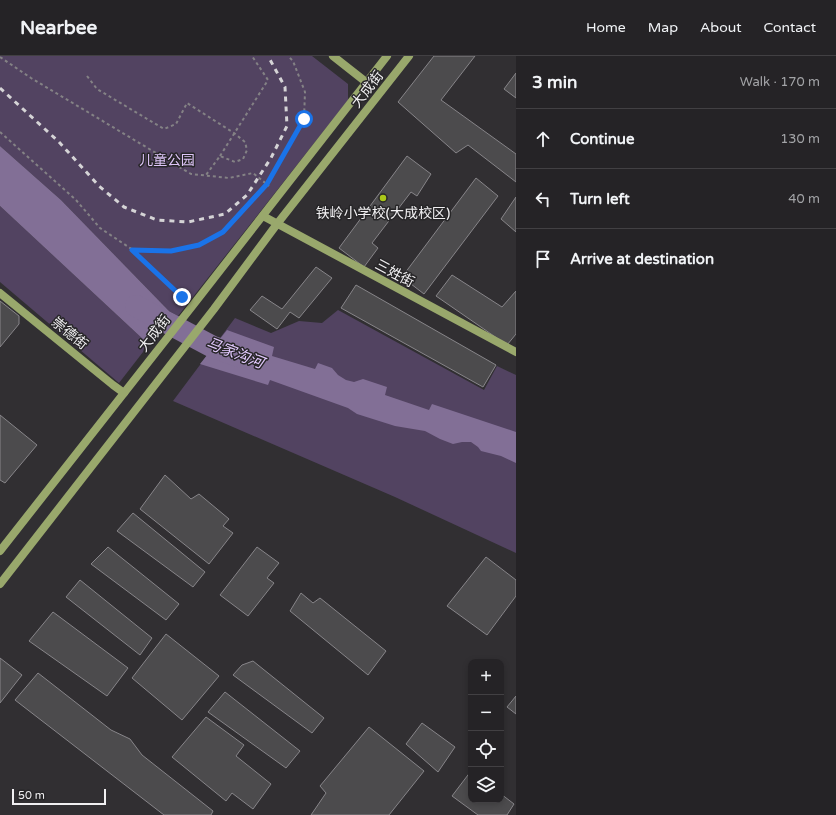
<!DOCTYPE html>
<html lang="en">
<head>
<meta charset="utf-8">
<style>
	:root { --surface:#252326; --page:#2d2b2e; --text:#f1f3f6; --muted:#a3a4a7; --line:#424043 }
	body { margin:0; font-family:"Varela Round","Noto Sans SC",sans-serif; background:var(--page); color:var(--text) }
	.controls { position:absolute; right:12px; bottom:12px; display:grid; overflow:hidden; border-radius:8px; box-shadow:0 2px 6px #0003 }
	.controls button { width:36px; height:36px; display:grid; place-items:center; padding:0; border:0; border-bottom:1px solid var(--line); background:var(--surface); color:var(--text); font:20px sans-serif }
	.scale { position:absolute; left:12px; bottom:10px; width:94px; box-sizing:border-box; padding-left:4px; border:2px solid #f1f0f2; border-top:0; font-size:11px; line-height:14px; white-space:nowrap; color:#f1f0f2; -webkit-text-stroke:3px #272628; paint-order:stroke }
	.stop { position:absolute; width:12px; height:12px; margin:-9px; border:3px solid #1a73e8; border-radius:50%; background:#fff }
	.stop.end { background:#1a73e8; border-color:#fff; box-shadow:0 1px 4px #0008 }
	.list { margin:0; padding:0; list-style:none }
	h2 { display:flex; justify-content:space-between; align-items:center; height:52px; margin:0; padding:0 16px; font-size:17px }
	h2 small { font-size:13px; font-weight:400; color:var(--muted) }
	.list li { display:grid; grid-template-columns:26px 1fr auto; gap:12px; align-items:center; box-sizing:border-box; height:60px; padding:0 16px; border-top:1px solid var(--line) }
	.list b { display:block; font-size:15px; white-space:nowrap }
	.list em { font-size:13px; font-style:normal; color:var(--muted) }
	.icon { flex:none; width:22px; height:22px; fill:none; stroke:currentColor; stroke-width:2; stroke-linecap:round; stroke-linejoin:round }
	.map { position:relative; flex:none; width:516px; height:759px; overflow:hidden }
	header { display:flex; align-items:center; gap:24px; box-sizing:border-box; height:56px; padding:0 20px; background:var(--surface); border-bottom:1px solid var(--line) }
	header strong { font-size:19px }
	nav { display:flex; gap:22px; margin-inline-start:auto; font-size:14px }
	main { display:flex }
	aside { flex:1; background:var(--surface) }
	.map>svg:first-child { display:block }
	.green { fill:#524361 }
	.water { fill:#826f96 }
	.lines { fill:none; stroke-linecap:round; stroke-linejoin:round }
	.river { stroke:#826f96; stroke-width:22 }
	.building { fill:#4c4b4d; stroke:#878589 }
	.path { stroke:#848285; stroke-width:2; stroke-dasharray:3 3; stroke-linecap:butt }
	.secondary { stroke:#99a86c; stroke-width:8 }
	.rail { stroke:#d5d4d6; stroke-width:3; stroke-dasharray:5 5; stroke-linecap:butt }
	.route { stroke:#1a73e8; stroke-width:5 }
	.poi-dot { fill:#aac719; stroke:#272628; stroke-width:1.5 }
	.labels { text-anchor:middle; stroke-width:3; stroke-linejoin:round; paint-order:stroke }
	.street-label { font-size:14px; fill:#f1f0f2; stroke:#272628 }
	.park-label { font-size:14px; fill:#ddc4f7; stroke:#272628 }
	.poi-label { font-size:14px; fill:#f1f0f2; stroke:#272628 }
	.water-label { font-size:15px; font-style:italic; fill:#e3cafe; stroke:#272628 }
</style>
</head>
<body>
<header>
<strong>Nearbee</strong>
<nav><a>Home</a><a>Map</a><a>About</a><a>Contact</a></nav>
</header>
<main>
<div class="map">
<svg width="516" height="759" viewBox="0 0 516 759">
	<rect width="100%" height="100%" fill="#312f32"/>
	<!-- green -->
	<g class="green">
		<path d="M0,0H312L348,28V44L178,260L169,255L61,144L0,90Z"/>
		<path d="M0,150L146,286L143,296L119,327L0,226Z"/>
		<path d="M338,254L484,334L497,310L516,319V497L395,441L173,345L235,262L271,277L299,265L322,267Z"/>
	</g>
	<!-- water -->
	<g class="water">
		<path d="M0,90L61,144L169,255L146,286L0,150Z"/>
		<path d="M227,274L274,291L272,300L315,313L318,307L332,312L338,319L346,324L354,326L363,323L387,331L385,339L429,354L432,348L516,376V407L501,400L481,395L478,391L471,386H462L453,388L440,383L425,375L395,370L357,358L348,352L270,324L268,329L200,308Z"/>
	</g>
	<g class="lines">
		<!-- river -->
		<path class="river" d="M136,250L213,291L242,301"/>
	</g>
	<!-- building -->
	<g class="building">
		<path d="M434,0H475L441,44L516,98V126L468,89L456,97L398,46Z"/>
		<path d="M516,17V42L504,33Z"/>
		<path d="M407,100L431,118L417,140L411,136L372,187L378,192L364,211L339,192Z"/>
		<path d="M476,122L498,140L424,238L402,221Z"/>
		<path d="M516,141V176L501,163Z"/>
		<path d="M316,211L332,222L299,262L290,256L277,273L250,254L262,240L282,253Z"/>
		<path d="M452,219L502,251L516,235V278L507,289L436,240Z"/>
		<path d="M356,229L496,309L483,331L341,252Z"/>
		<path d="M0,245L19,260V268L0,291Z"/>
		<path d="M0,359L37,389L5,427L0,424Z"/>
		<path d="M165,419L191,443L199,438L229,463L223,470L233,477L209,508L140,453Z"/>
		<path d="M133,457L205,516L193,531L117,475Z"/>
		<path d="M108,491L179,548L166,564L91,508Z"/>
		<path d="M257,491L279,507L267,522L274,527L248,560L220,539Z"/>
		<path d="M486,501L516,524V540L487,579L447,550Z"/>
		<path d="M80,524L152,582L140,599L66,541Z"/>
		<path d="M301,537L313,547L320,542L386,595L368,619L290,555Z"/>
		<path d="M53,556L128,612L107,640L29,585Z"/>
		<path d="M166,578L219,620L182,664L132,622Z"/>
		<path d="M0,602L22,619L0,647Z"/>
		<path d="M253,605L324,662L312,677L233,619L242,609Z"/>
		<path d="M38,617L111,674L130,683L142,699L213,755L211,759H164L15,644Z"/>
		<path d="M225,636L300,695L286,712L208,656Z"/>
		<path d="M516,640V658L507,651Z"/>
		<path d="M206,661L244,689L236,700L271,728L253,753L232,737L226,745L172,701Z"/>
		<path d="M422,667L455,691L438,716L406,688Z"/>
		<path d="M369,671L424,715L389,759H311L326,737L320,730Z"/>
		<path d="M471,715V744H501V738L514,748L507,759H478L452,740Z"/>
	</g>
	<g class="lines">
		<!-- path -->
		<g class="path">
			<path d="M0,1L31,22L191,118L229,122L253,117L269,130"/>
			<path d="M87,20L97,33L164,73L176,68L187,47L234,77L245,86L247,94L243,103L235,106L220,100L206,119"/>
			<path d="M0,76L76,144L100,172L133,194L171,195L199,189L223,176L267,128L304,63L305,36L293,5L288,0"/>
			<path d="M220,100L268,24L252,0"/>
			<path d="M133,194L182,241"/>
		</g>
		<!-- secondary -->
		<g class="secondary">
			<path d="M333,0L366,26"/>
			<path d="M263,160L516,296"/>
			<path d="M0,237L113,329L124,337"/>
			<path d="M0,495L197,244L387,0"/>
			<path d="M0,528L214,253L277,168L409,0"/>
		</g>
		<!-- rail -->
		<path class="rail" d="M0,32L59,86L99,130L124,151L157,164L188,166L225,158L247,139L271,102L287,70L285,31L268,0"/>
	</g>
	<g class="lines">
		<!-- route -->
		<path class="route" d="M182,241L132,194L171,195L199,189L223,176L267,128L304,63"/>
	</g>
	<!-- markers -->
	<circle class="poi-dot" cx="383" cy="142" r="4"/>
	<g class="labels">
		<!-- street labels -->
		<g class="street-label">
			<text transform="translate(367 33) rotate(-52)" y="5">大成街</text>
			<text transform="translate(395 217) rotate(28)" y="5">三姓街</text>
			<text transform="translate(70 277) rotate(39)" y="5">崇德街</text>
			<text transform="translate(154 277) rotate(-52)" y="5">大成街</text>
		</g>
		<!-- park labels -->
		<g class="park-label">
			<text x="167" y="109">儿童公园</text>
		</g>
		<!-- poi labels -->
		<g class="poi-label">
			<text x="383" y="162">铁岭小学校(大成校区)</text>
		</g>
		<!-- water labels -->
		<g class="water-label">
			<text transform="translate(235 297) rotate(21)" y="5">马家沟河</text>
		</g>
	</g>
</svg>
<div class="controls">
<button>+</button>
<button>−</button>
<button><svg class="icon" aria-label="locate" viewBox="0 0 24 24"><circle cx="12" cy="12" r="6"/><path d="M12 2v4M12 18v4M2 12h4M18 12h4"/></svg></button>
<button><svg class="icon" aria-label="layers" viewBox="0 0 24 24"><path d="M12 4l9 5-9 5-9-5zM3 14l9 5 9-5"/></svg></button>
</div>
<div class="scale">50 m</div>
<div class="stop" style="left:304px;top:63px"></div>
<div class="stop end" style="left:182px;top:241px"></div>
</div>
<aside>
<h2>3 min<small>Walk · 170 m</small></h2>
<ul class="list">
<li><svg class="icon" aria-label="ahead" viewBox="0 0 24 24"><path d="M12 20V5M6 11l6-6 6 6"/></svg><div><b>Continue</b></div><em>130 m</em></li>
<li><svg class="icon" aria-label="left" viewBox="0 0 24 24"><path d="M17 20v-9H6M10 6l-5 5 5 5"/></svg><div><b>Turn left</b></div><em>40 m</em></li>
<li><svg class="icon" aria-label="arrive" viewBox="0 0 24 24"><path d="M6 21V4h12l-3 4 3 4H6"/></svg><div><b>Arrive at destination</b></div></li>
</ul>
</aside>
</main>
</body>
</html>
